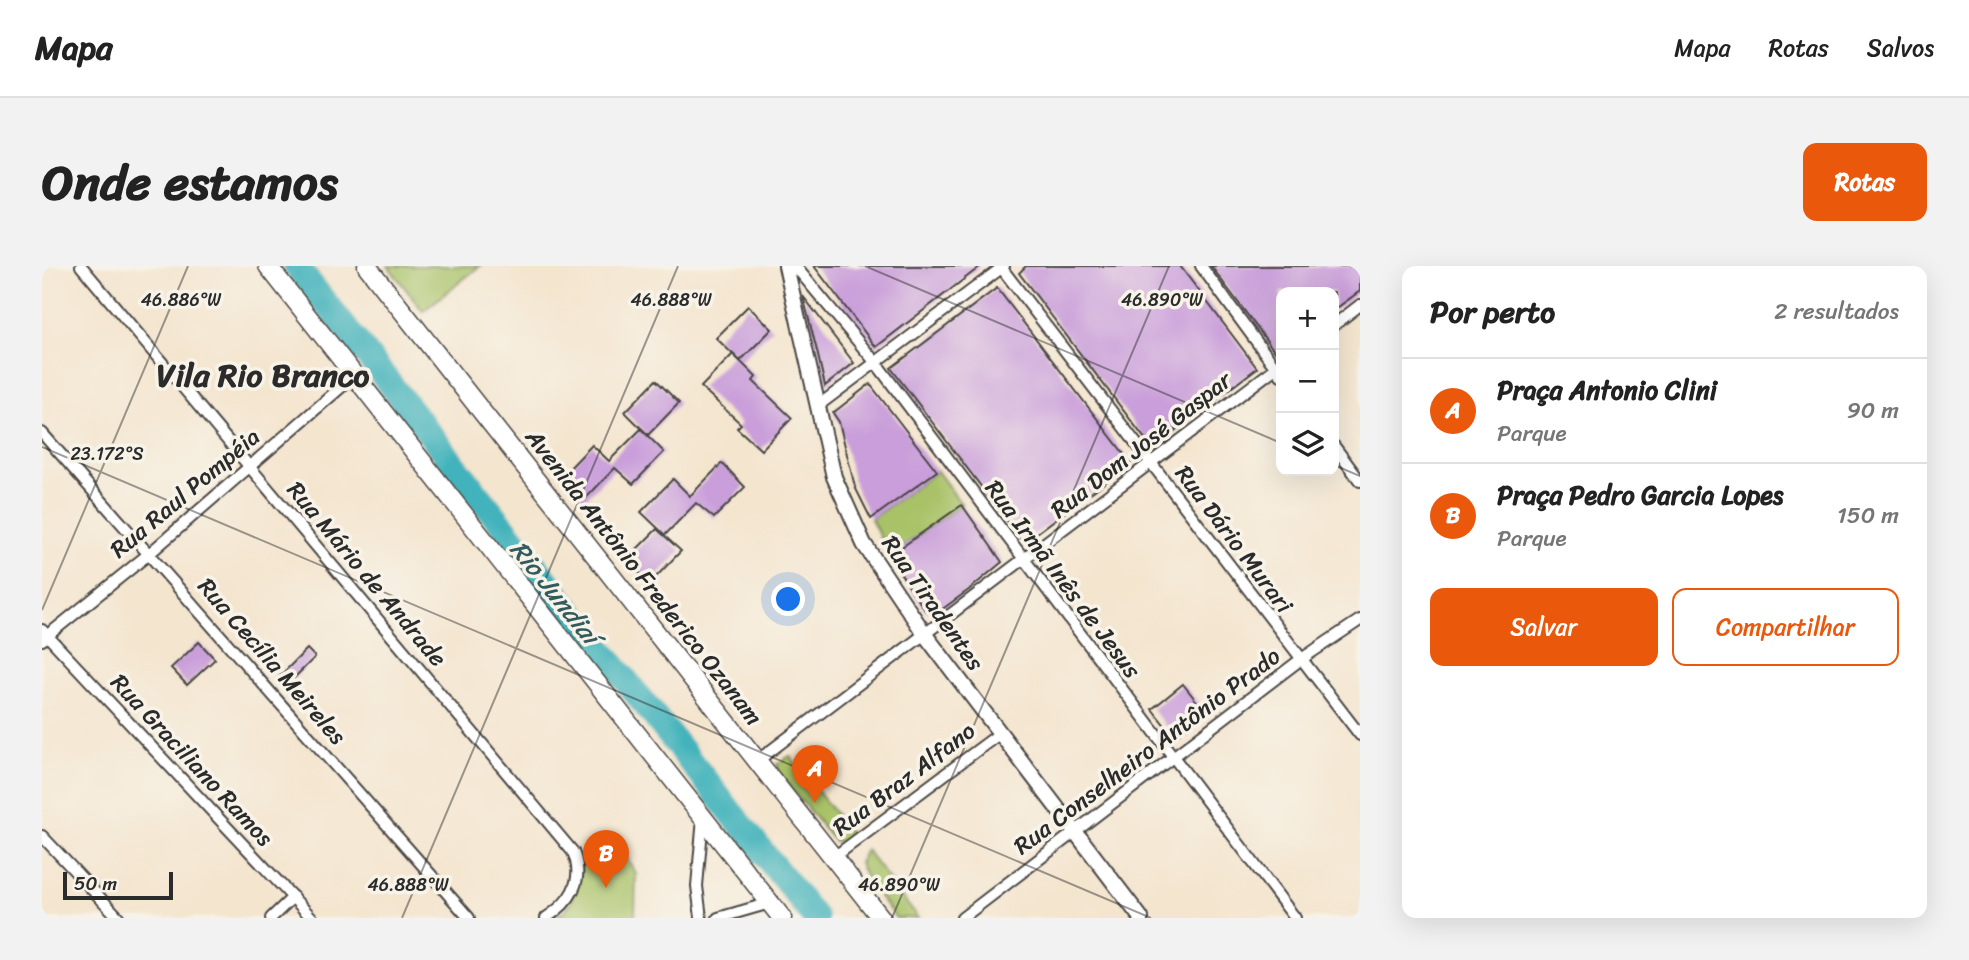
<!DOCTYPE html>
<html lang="pt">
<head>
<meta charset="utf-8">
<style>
	:root { --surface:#fff; --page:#f2f2f2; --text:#222; --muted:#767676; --line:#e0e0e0; --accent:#ea580c }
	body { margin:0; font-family:Sriracha,sans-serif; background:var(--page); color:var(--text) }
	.controls { position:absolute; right:21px; top:21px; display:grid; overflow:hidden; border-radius:14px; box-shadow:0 7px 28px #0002 }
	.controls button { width:63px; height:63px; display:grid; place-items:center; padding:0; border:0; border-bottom:2px solid var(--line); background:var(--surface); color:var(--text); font:35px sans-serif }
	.scale { position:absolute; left:21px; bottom:18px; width:110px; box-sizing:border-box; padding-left:7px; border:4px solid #2b2b2b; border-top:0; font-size:19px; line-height:24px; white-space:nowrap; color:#2b2b2b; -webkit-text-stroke:5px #f7f3e8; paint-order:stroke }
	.you { position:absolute; left:747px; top:334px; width:24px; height:24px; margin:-18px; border:5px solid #fff; border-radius:50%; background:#1a73e8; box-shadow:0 0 0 10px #1a73e833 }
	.badge { display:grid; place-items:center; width:46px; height:46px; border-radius:50%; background:var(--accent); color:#fff; font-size:23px; font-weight:700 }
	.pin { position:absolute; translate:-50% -58px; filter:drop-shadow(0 2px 4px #0008) }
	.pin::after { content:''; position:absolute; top:37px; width:24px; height:21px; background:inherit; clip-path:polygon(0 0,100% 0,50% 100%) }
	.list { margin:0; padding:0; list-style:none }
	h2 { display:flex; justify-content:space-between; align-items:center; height:91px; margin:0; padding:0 28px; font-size:30px }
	h2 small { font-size:23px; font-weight:400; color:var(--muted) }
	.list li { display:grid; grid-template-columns:46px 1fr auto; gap:21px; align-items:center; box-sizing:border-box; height:105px; padding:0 28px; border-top:2px solid var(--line) }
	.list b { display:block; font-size:26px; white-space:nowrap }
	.list p { margin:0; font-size:23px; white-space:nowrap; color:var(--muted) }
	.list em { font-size:23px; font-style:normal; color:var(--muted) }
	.actions { display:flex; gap:14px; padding:21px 28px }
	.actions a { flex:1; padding:16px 0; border:2px solid var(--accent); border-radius:14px; text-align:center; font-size:24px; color:var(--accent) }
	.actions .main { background:var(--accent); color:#fff }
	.icon { flex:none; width:38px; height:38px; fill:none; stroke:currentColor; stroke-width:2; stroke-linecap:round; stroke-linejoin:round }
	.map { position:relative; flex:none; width:1318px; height:652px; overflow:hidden; border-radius:14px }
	header { display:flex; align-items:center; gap:42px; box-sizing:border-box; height:98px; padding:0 35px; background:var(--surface); border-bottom:2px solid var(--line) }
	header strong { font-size:33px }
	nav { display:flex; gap:38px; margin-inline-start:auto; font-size:24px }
	.intro { display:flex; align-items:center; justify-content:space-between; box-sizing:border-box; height:168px; padding:0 42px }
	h1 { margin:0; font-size:49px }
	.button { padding:18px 32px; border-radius:14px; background:var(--accent); color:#fff; font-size:24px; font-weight:700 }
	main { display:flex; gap:42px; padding:0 42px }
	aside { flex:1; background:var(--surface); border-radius:14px; box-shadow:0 7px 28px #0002 }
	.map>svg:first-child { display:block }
	.green { fill:#a9c268; stroke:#6a764a; stroke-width:2 }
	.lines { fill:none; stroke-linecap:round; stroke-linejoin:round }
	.river { stroke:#43b3bc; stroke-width:26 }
	.building { fill:#c99eda }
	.minor-casing { stroke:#494744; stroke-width:14 }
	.tertiary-casing { stroke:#494744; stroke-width:18 }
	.primary-casing { stroke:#494744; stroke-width:21 }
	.minor { stroke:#fff; stroke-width:10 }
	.tertiary { stroke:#fff; stroke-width:14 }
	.primary { stroke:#fff; stroke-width:18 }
	.ticks { fill:none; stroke:#2b2b2b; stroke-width:2; stroke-opacity:0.45 }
	.labels { text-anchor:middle; stroke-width:7; stroke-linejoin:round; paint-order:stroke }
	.street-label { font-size:24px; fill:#2b2b2b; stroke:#f7f3e8 }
	.water-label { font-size:26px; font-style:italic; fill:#335b5e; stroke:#f7f3e8 }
	.district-label { font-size:32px; font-weight:bold; fill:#2b2b2b; stroke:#f7f3e8 }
	.ticks-label { font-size:18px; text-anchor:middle; fill:#2b2b2b; stroke:#f7f3e8; stroke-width:7; stroke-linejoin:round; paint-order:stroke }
</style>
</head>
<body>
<header>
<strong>Mapa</strong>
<nav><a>Mapa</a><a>Rotas</a><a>Salvos</a></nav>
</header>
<div class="intro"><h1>Onde estamos</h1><a class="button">Rotas</a></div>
<main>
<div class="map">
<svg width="1318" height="652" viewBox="0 0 1318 652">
	<rect width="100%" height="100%" fill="#f7f3e8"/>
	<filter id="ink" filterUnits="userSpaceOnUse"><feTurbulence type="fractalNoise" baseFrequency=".0143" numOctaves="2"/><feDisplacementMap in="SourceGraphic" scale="14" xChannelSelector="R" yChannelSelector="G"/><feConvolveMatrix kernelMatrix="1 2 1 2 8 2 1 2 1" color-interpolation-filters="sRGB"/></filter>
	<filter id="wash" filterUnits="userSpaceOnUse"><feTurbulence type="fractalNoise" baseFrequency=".00686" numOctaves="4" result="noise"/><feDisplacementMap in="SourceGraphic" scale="28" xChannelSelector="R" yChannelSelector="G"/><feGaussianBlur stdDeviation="1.57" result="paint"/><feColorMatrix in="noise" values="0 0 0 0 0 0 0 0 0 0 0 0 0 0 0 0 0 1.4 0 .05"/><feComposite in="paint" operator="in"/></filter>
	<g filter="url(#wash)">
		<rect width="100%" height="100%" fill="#f4e5cf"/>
		<!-- green -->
		<g class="green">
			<path d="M346,0H438L381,45Z"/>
			<path d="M895,205L920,239L847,290L829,253Z"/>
			<path d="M748,490L809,568L800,576L792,575L736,506L735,498Z"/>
			<path d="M575,575L594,608L593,652H515L529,637L539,598Z"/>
			<path d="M824,584L876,652H854L825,615L817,597Z"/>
		</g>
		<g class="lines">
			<!-- river -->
			<path class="river" d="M254,0L773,652"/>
		</g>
		<g id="blocks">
			<!-- building -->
			<g class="building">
				<path d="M772,0H939L834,81Z"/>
				<path d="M984,0H1138L1215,102L1110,182L977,7Z"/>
				<path d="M1169,0H1318V25L1292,44V26H1239L1237,91Z"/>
				<path d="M955,22L1089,197L984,275L979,273L849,102Z"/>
				<path d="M761,30L812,97L783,120L775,85Z"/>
				<path d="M706,40L730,63L698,95L674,72Z"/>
				<path d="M691,88L714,111L711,115L750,152L719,184L695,162L699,158L659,121Z"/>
				<path d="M614,114L637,137L606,169L583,146Z"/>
				<path d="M828,118L895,205L829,253L813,221L797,156L791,147Z"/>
				<path d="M599,163L622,186L591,218L573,202L542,234L519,211L550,179L567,195Z"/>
				<path d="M680,197L703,221L672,252L654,237L623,269L599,246L631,213L648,230Z"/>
				<path d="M920,239L960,296L928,323L895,347H889L883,344L847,290Z"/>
				<path d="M615,263L639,285L608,317L584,294Z"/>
				<path d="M157,376L173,393L145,419L129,402Z"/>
				<path d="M265,383L273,391L243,421L235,413Z"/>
				<path d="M1141,418L1164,447L1132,471L1110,443Z"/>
			</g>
		</g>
	</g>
	<g filter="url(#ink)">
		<use href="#blocks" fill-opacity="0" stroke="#494744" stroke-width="2"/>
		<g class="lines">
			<defs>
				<g id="minor">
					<path d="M39,0L531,586C543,614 529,636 504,652"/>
					<path d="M753,0L834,97L1253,652"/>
					<path d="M958,0L1318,469"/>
					<path d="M1159,0L1239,109"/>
					<path d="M1292,59L1318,39"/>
					<path d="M777,139L962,0"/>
					<path d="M0,167L427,652"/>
					<path d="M1292,180L1318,215"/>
					<path d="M0,364L270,652"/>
					<path d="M0,374L108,287L312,110"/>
					<path d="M715,495L1239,98"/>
					<path d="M0,570L77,652"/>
					<path d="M792,591L957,468"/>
					<path d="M229,652L251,631"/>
					<path d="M659,652L655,620L661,552"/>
					<path d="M676,652L728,637"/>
					<path d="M920,652L1258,394L1318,354"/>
				</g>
				<path id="tertiary" d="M744,0L792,211L822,278L884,370L1099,652"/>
				<g id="primary">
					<path d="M226,0L740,652"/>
					<path d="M325,0L839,652"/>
				</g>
			</defs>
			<!-- minor casing -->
			<use href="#minor" class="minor-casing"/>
			<!-- tertiary casing -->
			<use href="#tertiary" class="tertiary-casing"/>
			<!-- primary casing -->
			<use href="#primary" class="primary-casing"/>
			<!-- minor -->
			<use href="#minor" class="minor"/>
			<!-- tertiary -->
			<use href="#tertiary" class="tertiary"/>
			<!-- primary -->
			<use href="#primary" class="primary"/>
		</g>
	</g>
	<!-- ticks -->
	<path class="ticks" d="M823,0L1239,177M0,181L1109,652M1292,199L1318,210M0,344L146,0M360,652L636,0M850,652L1127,0"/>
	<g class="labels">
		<!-- street labels -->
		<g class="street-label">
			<text transform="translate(1099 179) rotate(-38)" y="8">Rua Dom José Gaspar</text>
			<text transform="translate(143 227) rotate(-40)" y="8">Rua Raul Pompéia</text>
			<text transform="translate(1192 273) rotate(53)" y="8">Rua Dário Murari</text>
			<text transform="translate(325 308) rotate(50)" y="8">Rua Mário de Andrade</text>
			<text transform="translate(602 311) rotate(52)" y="8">Avenida Antônio Frederico Ozanam</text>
			<text transform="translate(1021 313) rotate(53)" y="8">Rua Irmã Inês de Jesus</text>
			<text transform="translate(891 337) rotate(55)" y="8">Rua Tiradentes</text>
			<text transform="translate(230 395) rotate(49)" y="8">Rua Cecília Meireles</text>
			<text transform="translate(1105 485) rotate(-37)" y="8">Rua Conselheiro Antônio Prado</text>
			<text transform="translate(150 494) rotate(47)" y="8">Rua Graciliano Ramos</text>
			<text transform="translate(862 513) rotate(-37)" y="8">Rua Braz Alfano</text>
		</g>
		<!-- water labels -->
		<g class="water-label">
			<text transform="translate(513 326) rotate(51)" y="9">Rio Jundiaí</text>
		</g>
		<!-- district labels -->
		<g class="district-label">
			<text x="221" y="120">Vila Rio Branco</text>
		</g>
	</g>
	<g class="ticks-label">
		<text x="139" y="40">46.886°W</text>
		<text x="629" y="40">46.888°W</text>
		<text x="1120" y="40">46.890°W</text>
		<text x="65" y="194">23.172°S</text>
		<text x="366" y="625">46.888°W</text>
		<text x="857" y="625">46.890°W</text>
	</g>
</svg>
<div class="controls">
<button>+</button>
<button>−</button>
<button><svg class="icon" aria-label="layers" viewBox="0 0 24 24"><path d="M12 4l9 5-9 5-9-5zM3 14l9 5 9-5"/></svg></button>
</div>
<div class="scale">50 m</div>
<div class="you"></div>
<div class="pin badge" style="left:773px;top:537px">A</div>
<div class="pin badge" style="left:564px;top:622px">B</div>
</div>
<aside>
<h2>Por perto<small>2 resultados</small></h2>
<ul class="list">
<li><span class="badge">A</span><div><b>Praça Antonio Clini</b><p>Parque</p></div><em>90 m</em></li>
<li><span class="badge">B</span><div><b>Praça Pedro Garcia Lopes</b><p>Parque</p></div><em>150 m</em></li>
</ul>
<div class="actions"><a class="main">Salvar</a><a>Compartilhar</a></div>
</aside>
</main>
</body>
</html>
